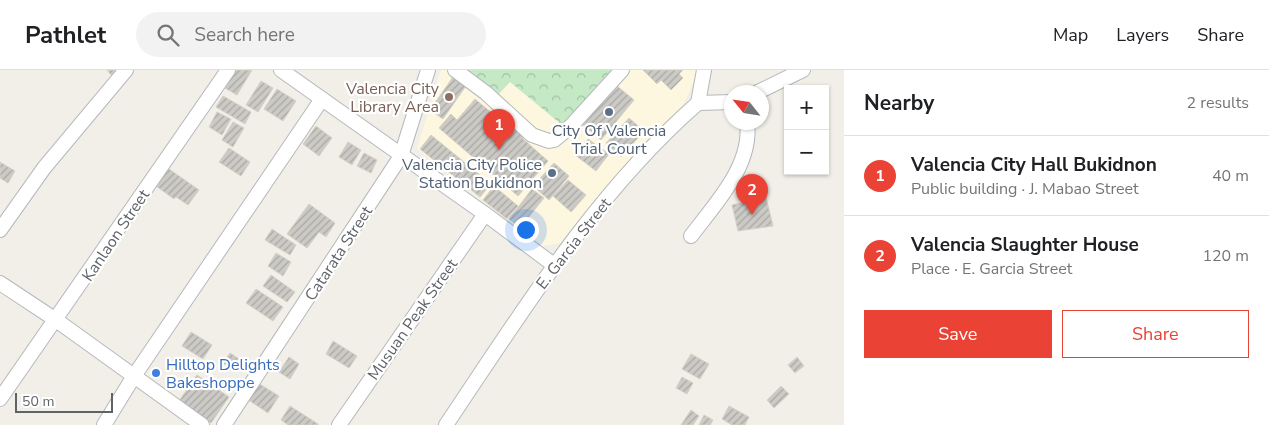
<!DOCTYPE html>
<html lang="en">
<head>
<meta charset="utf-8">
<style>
	:root { --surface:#fff; --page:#f2f2f2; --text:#202124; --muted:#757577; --line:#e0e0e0; --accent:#ea4335 }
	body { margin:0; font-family:"Nunito Sans",sans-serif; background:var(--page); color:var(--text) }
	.controls { position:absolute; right:15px; top:15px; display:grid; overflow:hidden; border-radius:0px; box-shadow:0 1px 4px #0004 }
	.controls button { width:45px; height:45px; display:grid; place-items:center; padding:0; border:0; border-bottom:1px solid var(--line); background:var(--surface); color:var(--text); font:25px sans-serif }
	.compass { position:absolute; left:724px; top:15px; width:45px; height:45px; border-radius:50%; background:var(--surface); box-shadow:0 1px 4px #0004; rotate:300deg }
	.scale { position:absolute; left:15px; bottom:12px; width:98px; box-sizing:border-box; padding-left:5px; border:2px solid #5f6368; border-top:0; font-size:14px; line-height:18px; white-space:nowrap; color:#5f6368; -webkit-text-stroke:4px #fff; paint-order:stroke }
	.you { position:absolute; left:525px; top:159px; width:18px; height:18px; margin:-12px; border:4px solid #fff; border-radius:50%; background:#1a73e8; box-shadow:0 0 0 8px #1a73e833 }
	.badge { display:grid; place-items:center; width:32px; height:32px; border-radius:50%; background:var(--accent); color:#fff; font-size:16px; font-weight:700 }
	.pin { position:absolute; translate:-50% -41px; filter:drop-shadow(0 1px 2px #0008) }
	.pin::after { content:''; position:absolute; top:26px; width:18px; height:15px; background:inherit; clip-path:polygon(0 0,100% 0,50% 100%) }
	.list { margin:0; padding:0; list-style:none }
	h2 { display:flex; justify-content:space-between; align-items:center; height:65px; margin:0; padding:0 20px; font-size:21px }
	h2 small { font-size:16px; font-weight:400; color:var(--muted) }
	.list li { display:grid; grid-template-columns:32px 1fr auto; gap:15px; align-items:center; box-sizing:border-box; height:80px; padding:0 20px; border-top:1px solid var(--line) }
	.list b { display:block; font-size:19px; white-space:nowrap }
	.list p { margin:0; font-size:16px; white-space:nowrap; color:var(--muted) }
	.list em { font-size:16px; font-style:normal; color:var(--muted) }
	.actions { display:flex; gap:10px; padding:15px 20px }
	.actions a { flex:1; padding:11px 0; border:1px solid var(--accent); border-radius:0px; text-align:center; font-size:18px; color:var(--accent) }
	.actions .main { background:var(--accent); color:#fff }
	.icon { flex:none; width:28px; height:28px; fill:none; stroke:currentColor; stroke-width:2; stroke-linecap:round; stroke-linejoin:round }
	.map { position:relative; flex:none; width:844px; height:355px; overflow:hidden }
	header { display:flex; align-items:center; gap:30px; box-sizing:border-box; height:70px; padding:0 25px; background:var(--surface); border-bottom:1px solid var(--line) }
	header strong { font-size:24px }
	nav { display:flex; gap:28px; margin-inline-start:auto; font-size:18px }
	.search { width:350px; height:45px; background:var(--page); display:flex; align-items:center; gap:12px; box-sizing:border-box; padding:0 18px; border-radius:28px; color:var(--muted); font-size:19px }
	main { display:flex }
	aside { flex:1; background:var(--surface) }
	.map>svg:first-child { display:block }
	.commercial { fill:#fef7e0 }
	.park { fill:url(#park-crowns) }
	.building { fill:url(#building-hatch); stroke:#d6d1c6 }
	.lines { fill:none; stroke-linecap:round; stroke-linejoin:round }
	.minor-casing { stroke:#b5b8bc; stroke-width:16 }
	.minor { stroke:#fff; stroke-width:14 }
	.education-dot { fill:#8d6e63; stroke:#fff; stroke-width:2 }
	.service-dot { fill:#5c6f8a; stroke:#fff; stroke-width:2 }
	.shop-dot { fill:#3f7fe0; stroke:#fff; stroke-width:2 }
	.labels { text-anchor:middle; stroke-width:4.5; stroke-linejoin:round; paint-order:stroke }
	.education-label { font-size:16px; fill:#785e54; stroke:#fff; text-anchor:end }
	.service-label { font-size:16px; fill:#4e5e75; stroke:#fff }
	.street-label { font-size:16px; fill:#5f6368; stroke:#fff }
	.shop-label { font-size:16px; fill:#366cbe; stroke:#fff; text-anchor:start }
</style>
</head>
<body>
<header>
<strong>Pathlet</strong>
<div class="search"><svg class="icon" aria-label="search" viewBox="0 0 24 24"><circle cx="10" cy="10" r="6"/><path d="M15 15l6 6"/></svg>Search here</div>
<nav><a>Map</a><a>Layers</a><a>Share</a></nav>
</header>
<main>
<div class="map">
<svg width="844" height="355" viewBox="0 0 844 355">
	<defs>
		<pattern id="park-crowns" width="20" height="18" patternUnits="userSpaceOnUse" patternTransform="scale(1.25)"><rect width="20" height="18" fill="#c5e8c5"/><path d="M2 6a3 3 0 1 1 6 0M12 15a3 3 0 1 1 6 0" fill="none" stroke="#a3c0a4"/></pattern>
		<pattern id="building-hatch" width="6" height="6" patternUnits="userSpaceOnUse" patternTransform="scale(1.25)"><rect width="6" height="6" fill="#cccac5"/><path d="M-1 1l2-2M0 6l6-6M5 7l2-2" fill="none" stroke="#a9a8a4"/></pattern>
	</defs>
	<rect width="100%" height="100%" fill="#f1efe8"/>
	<!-- commercial -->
	<path class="commercial" d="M441,0H697L690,21L682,36L627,93L560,173L542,176L417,79Z"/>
	<!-- park -->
	<path class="park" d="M462,0H617L562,55L510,12L497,26Z"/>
	<!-- building -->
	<g class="building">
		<path d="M107,0H118L112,6Z"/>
		<path d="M235,0H252L237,25L225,18Z"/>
		<path d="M643,0H683L679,4L683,8L671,20L661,10L657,14Z"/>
		<path d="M455,4L468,13L443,49L430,40Z"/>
		<path d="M261,11L273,18L258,42L246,35Z"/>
		<path d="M616,15L634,30L601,70L583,55Z"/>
		<path d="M277,19L296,31L283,51L264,39Z"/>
		<path d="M223,26L251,42L245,54L216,37Z"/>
		<path d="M475,29L499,49L502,46L525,65L522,68L548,91L518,126L439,58L451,44L457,50Z"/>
		<path d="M217,42L231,49L222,65L209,57Z"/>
		<path d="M629,48L644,61L621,87L606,73Z"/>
		<path d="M233,52L244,58L233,77L222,70Z"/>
		<path d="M316,56L332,68L319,86L303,74Z"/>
		<path d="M431,65L491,114L480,127L420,79Z"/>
		<path d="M588,69L609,84L596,101L575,85Z"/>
		<path d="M348,72L361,80L352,95L339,87Z"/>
		<path d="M229,78L250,92L241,106L219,92Z"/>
		<path d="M364,83L377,90L371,103L357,96Z"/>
		<path d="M0,92L15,101L8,113L0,108Z"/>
		<path d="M554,93L569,106L549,130L533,116Z"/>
		<path d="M169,99L199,120L188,135L176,127L174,129L156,116Z"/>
		<path d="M568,110L586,125L571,142L553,126Z"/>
		<path d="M494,116L518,136L507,149L483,130Z"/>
		<path d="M532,119L544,128L520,158L509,149Z"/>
		<path d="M766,127L773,156L738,161L732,135Z"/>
		<path d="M309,134L335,153L326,167L319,162L307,178L287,164Z"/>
		<path d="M272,159L296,175L290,185L265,170Z"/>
		<path d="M276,183L291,192L283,206L268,196Z"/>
		<path d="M271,205L295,222L287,232L263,216Z"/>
		<path d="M256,219L283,237L273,251L246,233Z"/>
		<path d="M191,262L212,275L203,289L182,276Z"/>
		<path d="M333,271L357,286L349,298L326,284Z"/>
		<path d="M230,283L242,291L236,301L223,293Z"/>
		<path d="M691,284L709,294L700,309L682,299Z"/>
		<path d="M289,287L299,294L290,309L279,302Z"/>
		<path d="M797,287L804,296L795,303L788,295Z"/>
		<path d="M197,305L229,327L211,353L179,331Z"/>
		<path d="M682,307L693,313L687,324L676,318Z"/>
		<path d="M258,313L279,326L268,343L247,329Z"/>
		<path d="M781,316L789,324L774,338L767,330Z"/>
		<path d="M290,336L318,354V355H288L281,350Z"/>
		<path d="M729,336L749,347L745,355H732L722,349Z"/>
		<path d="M691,340L699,346L693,355H681Z"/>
		<path d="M704,345L713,350L710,355H699Z"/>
	</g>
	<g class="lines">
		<defs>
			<g id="minor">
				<path d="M281,0L485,144L554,195"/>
				<path d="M455,0L486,23L532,65L549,71L554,70L571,56L622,0"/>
				<path d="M758,22L803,0"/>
				<path d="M698,33L704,0"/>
				<path d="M0,160L44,98L126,0"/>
				<path d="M691,166C715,134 753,95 747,52"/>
				<path d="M0,213L56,250L202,355"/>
				<path d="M0,329L228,0"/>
				<path d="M104,355L134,306L322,29"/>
				<path d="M224,355L401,86L428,0"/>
				<path d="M339,355L485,144"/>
				<path d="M446,355C522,242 595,123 698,33L732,32"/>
			</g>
		</defs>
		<!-- minor casing -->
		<use href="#minor" class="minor-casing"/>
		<!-- minor -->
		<use href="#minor" class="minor"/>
	</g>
	<!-- markers -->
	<circle class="education-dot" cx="449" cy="27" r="5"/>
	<g class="service-dot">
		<circle cx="609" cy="42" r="5"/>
		<circle cx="552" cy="103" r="5"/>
	</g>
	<circle class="shop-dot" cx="156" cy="303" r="5"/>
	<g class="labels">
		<!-- education labels -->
		<g class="education-label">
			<text x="439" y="24">Valencia City<tspan x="439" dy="18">Library Area</tspan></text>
		</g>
		<!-- service labels -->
		<g class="service-label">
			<text x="609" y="66">City Of Valencia<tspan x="609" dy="18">Trial Court</tspan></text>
			<text x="542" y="100" text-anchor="end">Valencia City Police<tspan x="542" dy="18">Station Bukidnon</tspan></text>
		</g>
		<!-- street labels -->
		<g class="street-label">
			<text transform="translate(115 165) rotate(-56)" y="6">Kanlaon Street</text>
			<text transform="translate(573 173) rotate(-52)" y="6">E. Garcia Street</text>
			<text transform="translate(338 183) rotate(-57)" y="6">Catarata Street</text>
			<text transform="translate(412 249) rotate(-55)" y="6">Musuan Peak Street</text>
		</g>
		<!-- shop labels -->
		<g class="shop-label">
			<text x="166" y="300">Hilltop Delights<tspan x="166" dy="18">Bakeshoppe</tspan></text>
		</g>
	</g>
</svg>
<div class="controls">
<button>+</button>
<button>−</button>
</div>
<svg class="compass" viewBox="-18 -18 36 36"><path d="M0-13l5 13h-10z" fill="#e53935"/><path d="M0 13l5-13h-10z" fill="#757577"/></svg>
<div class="scale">50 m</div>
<div class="you"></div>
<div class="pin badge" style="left:499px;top:80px">1</div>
<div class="pin badge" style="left:752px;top:145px">2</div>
</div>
<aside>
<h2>Nearby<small>2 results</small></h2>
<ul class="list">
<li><span class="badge">1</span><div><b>Valencia City Hall Bukidnon</b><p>Public building · J. Mabao Street</p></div><em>40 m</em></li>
<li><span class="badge">2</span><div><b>Valencia Slaughter House</b><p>Place · E. Garcia Street</p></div><em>120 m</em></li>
</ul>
<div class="actions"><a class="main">Save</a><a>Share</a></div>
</aside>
</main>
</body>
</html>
